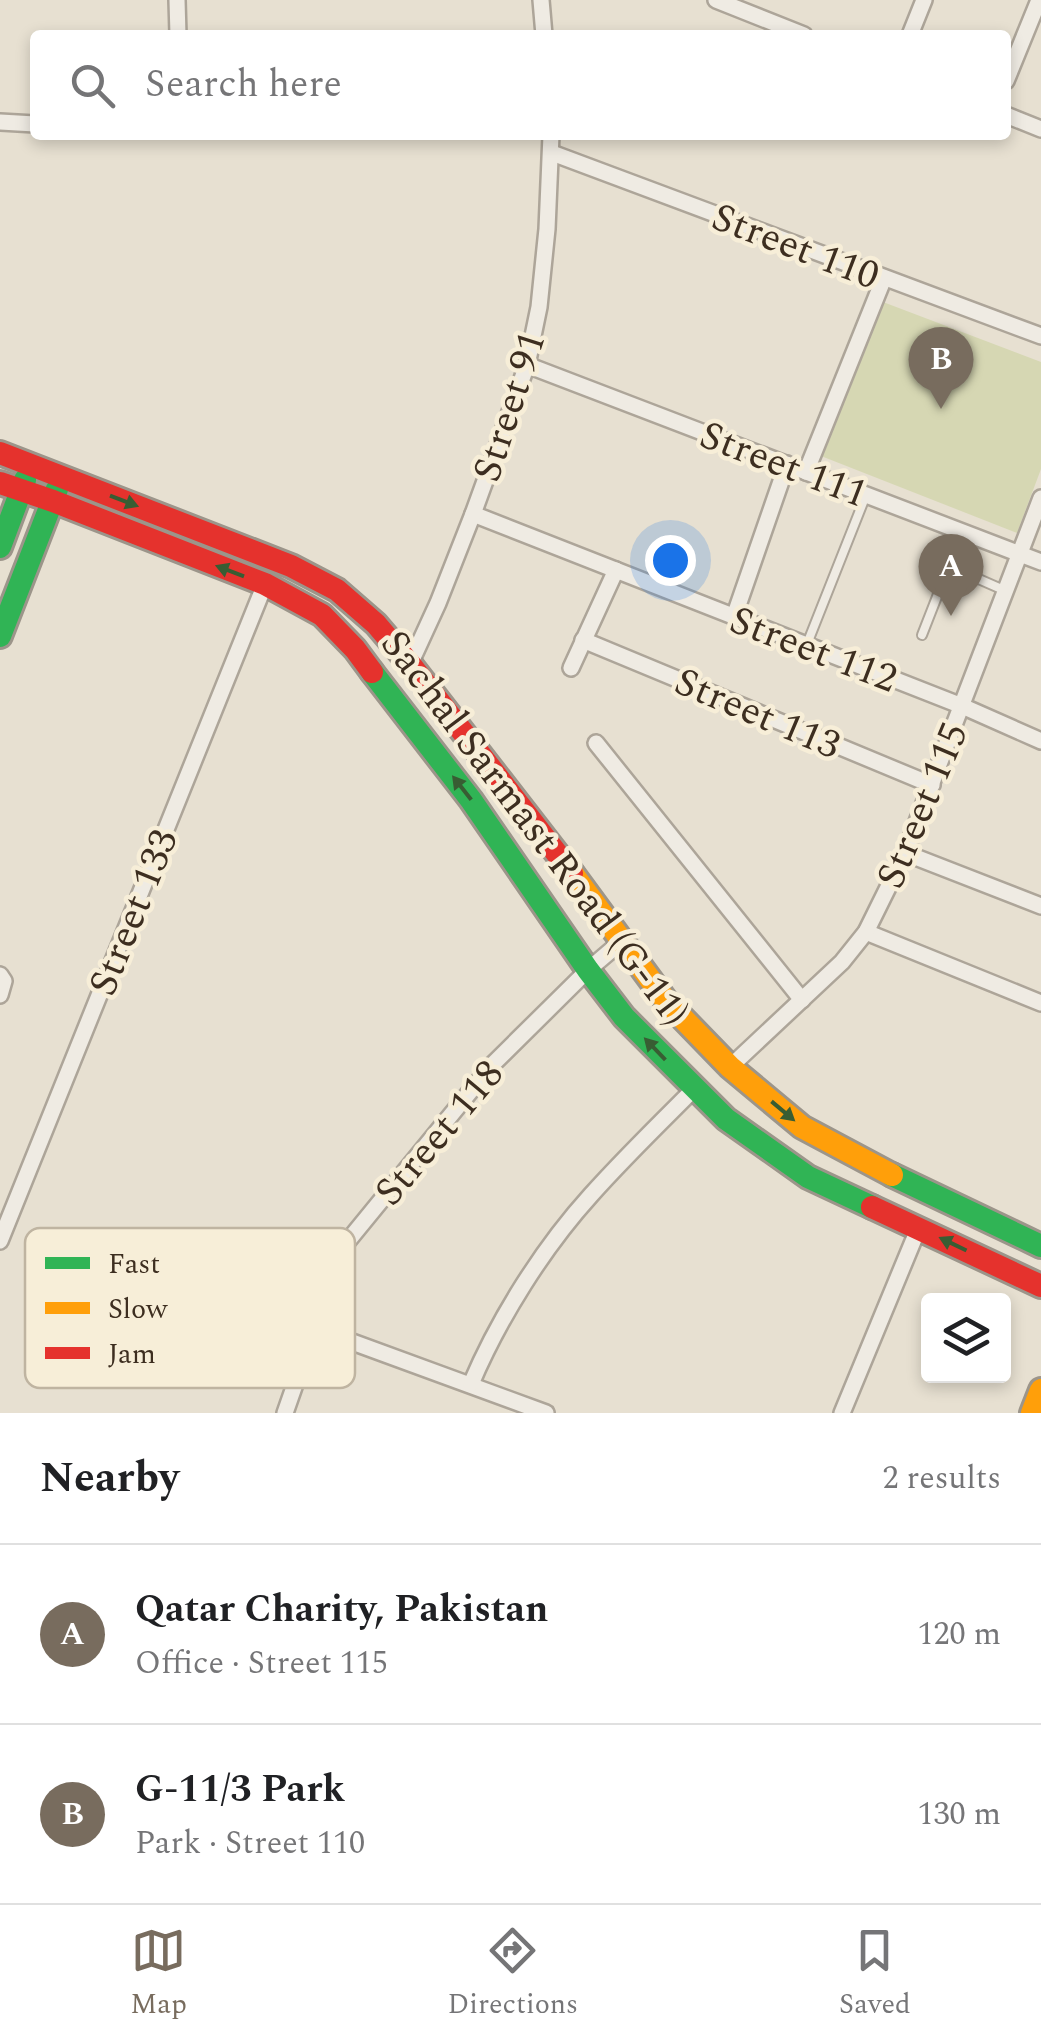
<!DOCTYPE html>
<html lang="en">
<head>
<meta charset="utf-8">
<style>
	:root { --surface:#fff; --page:#f6f6f6; --text:#202124; --muted:#757577; --line:#e0e0e0; --accent:#786c5e }
	body { margin:0; font-family:Spectral,serif; background:var(--page); color:var(--text) }
	.controls { position:absolute; right:30px; bottom:30px; display:grid; overflow:hidden; border-radius:10px; box-shadow:0 5px 15px #0003 }
	.controls button { width:90px; height:90px; display:grid; place-items:center; padding:0; border:0; border-bottom:2px solid var(--line); background:var(--surface); color:var(--text); font:50px sans-serif }
	.you { position:absolute; left:670px; top:560px; width:35px; height:35px; margin:-25px; border:8px solid #fff; border-radius:50%; background:#1a73e8; box-shadow:0 0 0 15px #1a73e833 }
	.badge { display:grid; place-items:center; width:65px; height:65px; border-radius:50%; background:var(--accent); color:#fff; font-size:32px; font-weight:700 }
	.pin { position:absolute; translate:-50% -82px; filter:drop-shadow(0 2px 5px #0008) }
	.pin::after { content:''; position:absolute; top:52px; width:35px; height:30px; background:inherit; clip-path:polygon(0 0,100% 0,50% 100%) }
	.list { margin:0; padding:0; list-style:none }
	h2 { display:flex; justify-content:space-between; align-items:center; height:130px; margin:0; padding:0 40px; font-size:42px }
	h2 small { font-size:32px; font-weight:400; color:var(--muted) }
	.list li { display:grid; grid-template-columns:65px 1fr auto; gap:30px; align-items:center; box-sizing:border-box; height:180px; padding:0 40px; border-top:2px solid var(--line) }
	.list b { display:block; font-size:38px; white-space:nowrap }
	.list p { margin:0; font-size:32px; white-space:nowrap; color:var(--muted) }
	.list em { font-size:32px; font-style:normal; color:var(--muted) }
	.icon { flex:none; width:55px; height:55px; fill:none; stroke:currentColor; stroke-width:2; stroke-linecap:round; stroke-linejoin:round }
	.map { position:relative; flex:none; width:1041px; height:1413px; overflow:hidden }
	.search { position:absolute; background:var(--surface); box-shadow:0 5px 15px #0003; left:30px; right:30px; top:30px; height:110px; display:flex; align-items:center; gap:25px; box-sizing:border-box; padding:0 35px; border-radius:10px; color:var(--muted); font-size:38px }
	.sheet { height:490px; background:var(--surface) }
	nav { display:flex; justify-content:space-around; align-items:center; box-sizing:border-box; height:140px; border-top:2px solid var(--line); background:var(--surface); font-size:28px; color:var(--muted) }
	nav a { display:grid; justify-items:center; gap:5px }
	nav .on { color:var(--accent) }
	.map>svg:first-child { display:block }
	.green { fill:#d6d7b3 }
	.lines { fill:none; stroke-linecap:round; stroke-linejoin:round }
	.lane-casing { stroke:#ada599; stroke-width:12 }
	.street-casing { stroke:#ada599; stroke-width:20 }
	.fast-casing { stroke:#9c958a; stroke-width:28 }
	.slow-casing { stroke:#9c958a; stroke-width:28 }
	.jam-casing { stroke:#9c958a; stroke-width:28 }
	.lane { stroke:#efebe3; stroke-width:8 }
	.street { stroke:#efebe3; stroke-width:15 }
	.fast { stroke:#30b455; stroke-width:22 }
	.slow { stroke:#ff9f0a; stroke-width:22 }
	.jam { stroke:#e5322d; stroke-width:22 }
	.oneway { fill:#385d33 }
	.labels { text-anchor:middle; stroke-width:9; stroke-linejoin:round; paint-order:stroke }
	.street-label { font-size:40px; fill:#3d2e20; stroke:#f7eed8 }
	.key { fill:#f7eed8; stroke:#bfb4a1; stroke-width:2.5 }
	.key-label { font-size:28px; fill:#3d2e20 }
</style>
</head>
<body>
<div class="map">
<svg width="1041" height="1413" viewBox="0 0 1041 1413">
	<rect width="100%" height="100%" fill="#e7e0d1"/>
	<!-- green -->
	<path class="green" d="M883,302L1041,362V469L1017,533L821,456Z"/>
	<g class="lines">
		<defs>
			<g id="lane">
				<path d="M922,635L949,566L1006,591"/>
				<path d="M807,644L866,495"/>
			</g>
			<g id="street">
				<path d="M177,0L178,35"/>
				<path d="M541,0L544,35"/>
				<path d="M716,0L804,35"/>
				<path d="M910,35L924,0"/>
				<path d="M1006,81L1039,0"/>
				<path d="M1006,115L1041,129"/>
				<path d="M0,122L35,124"/>
				<path d="M552,153L1041,336"/>
				<path d="M527,365L1041,562"/>
				<path d="M806,472L884,278"/>
				<path d="M473,514L962,706L1041,741"/>
				<path d="M734,617L787,464"/>
				<path d="M583,640L932,785"/>
				<path d="M410,664L438,603L473,514L527,365L539,307L547,229L551,135"/>
				<path d="M571,668L616,570"/>
				<path d="M596,743L802,1000"/>
				<path d="M905,853L1041,906"/>
				<path d="M866,932L1041,1003"/>
				<path d="M0,975L4,981L0,995"/>
				<path d="M730,1067L842,962L866,932L905,853L1041,498"/>
				<path d="M0,1241L265,584"/>
				<path d="M314,1328L546,1413"/>
				<path d="M471,1384C499,1318 543,1248 591,1195C624,1158 659,1124 694,1089"/>
				<path d="M285,1413L343,1247L491,1066L588,970L622,941"/>
				<path d="M842,1413L919,1227"/>
			</g>
			<g id="fast">
				<path d="M0,547L25,480"/>
				<path d="M0,636L57,489"/>
				<path d="M372,672L471,800L588,970L624,1017L726,1119L808,1177L872,1207"/>
				<path d="M892,1175L1041,1246"/>
			</g>
			<g id="slow">
				<path d="M572,873L666,1001L730,1067L802,1127L892,1175"/>
				<path d="M1032,1413L1041,1390"/>
			</g>
			<g id="jam">
				<path d="M0,453L291,566L337,590L376,624L410,664L572,873"/>
				<path d="M0,483L53,501L265,584L322,615L355,649L372,672"/>
				<path d="M872,1207L1041,1286"/>
			</g>
		</defs>
		<!-- lane casing -->
		<use href="#lane" class="lane-casing"/>
		<!-- street casing -->
		<use href="#street" class="street-casing"/>
		<!-- fast casing -->
		<use href="#fast" class="fast-casing"/>
		<!-- slow casing -->
		<use href="#slow" class="slow-casing"/>
		<!-- jam casing -->
		<use href="#jam" class="jam-casing"/>
		<!-- lane -->
		<use href="#lane" class="lane"/>
		<!-- street -->
		<use href="#street" class="street"/>
		<!-- fast -->
		<use href="#fast" class="fast"/>
		<!-- slow -->
		<use href="#slow" class="slow"/>
		<!-- jam -->
		<use href="#jam" class="jam"/>
	</g>
	<!-- one-way arrows -->
	<defs><path id="oneway-solid" d="M-6-.8H1V-3.2L6.5 0L1 3.2V.8H-6Z" transform="scale(2.5)"/></defs>
	<g class="oneway">
		<use href="#oneway-solid" transform="translate(124 501) rotate(21)"/>
		<use href="#oneway-solid" transform="translate(230 571) rotate(-159)"/>
		<use href="#oneway-solid" transform="translate(462 788) rotate(-128)"/>
		<use href="#oneway-solid" transform="translate(655 1049) rotate(-134)"/>
		<use href="#oneway-solid" transform="translate(783 1111) rotate(40)"/>
		<use href="#oneway-solid" transform="translate(953 1244) rotate(-154)"/>
	</g>
	<g class="labels">
		<!-- street labels -->
		<g class="street-label">
			<text transform="translate(796 245) rotate(21)" y="14">Street 110</text>
			<text transform="translate(508 406) rotate(-72)" y="14">Street 91</text>
			<text transform="translate(784 463) rotate(21)" y="14">Street 111</text>
			<text transform="translate(814 648) rotate(21)" y="14">Street 112</text>
			<text transform="translate(758 712) rotate(23)" y="14">Street 113</text>
			<text transform="translate(921 805) rotate(-67)" y="14">Street 115</text>
			<text transform="translate(536 827) rotate(53)" y="14">Sachal Sarmast Road (G-11)</text>
			<text transform="translate(132 912) rotate(-68)" y="14">Street 133</text>
			<text transform="translate(438 1132) rotate(-50)" y="14">Street 118</text>
		</g>
	</g>
	<!-- legend -->
	<rect x="25" y="1228" width="330" height="160" rx="15" class="key"/>
	<rect x="45" y="1257" width="45" height="12" fill="#30b455"/>
	<rect x="45" y="1302" width="45" height="12" fill="#ff9f0a"/>
	<rect x="45" y="1347" width="45" height="12" fill="#e5322d"/>
	<g class="key-label">
		<text x="108" y="1273">Fast</text>
		<text x="108" y="1318">Slow</text>
		<text x="108" y="1363">Jam</text>
	</g>
</svg>
<div class="controls">
<button><svg class="icon" aria-label="layers" viewBox="0 0 24 24"><path d="M12 4l9 5-9 5-9-5zM3 14l9 5 9-5"/></svg></button>
</div>
<div class="you"></div>
<div class="pin badge" style="left:951px;top:616px">A</div>
<div class="pin badge" style="left:941px;top:409px">B</div>
<div class="search"><svg class="icon" aria-label="search" viewBox="0 0 24 24"><circle cx="10" cy="10" r="6"/><path d="M15 15l6 6"/></svg>Search here</div>
</div>
<section class="sheet">
<h2>Nearby<small>2 results</small></h2>
<ul class="list">
<li><span class="badge">A</span><div><b>Qatar Charity, Pakistan</b><p>Office · Street 115</p></div><em>120 m</em></li>
<li><span class="badge">B</span><div><b>G-11/3 Park</b><p>Park · Street 110</p></div><em>130 m</em></li>
</ul>
</section>
<nav>
<a class="on"><svg class="icon" aria-label="map" viewBox="0 0 24 24"><path d="M3 6l6-2 6 2 6-2v14l-6 2-6-2-6 2zM9 4v14M15 6v14"/></svg>Map</a>
<a><svg class="icon" aria-label="directions" viewBox="0 0 24 24"><path d="M12 3l9 9-9 9-9-9zM9 14v-3h6M13 9l2 2-2 2"/></svg>Directions</a>
<a><svg class="icon" aria-label="saved" viewBox="0 0 24 24"><path d="M7 4h10v16l-5-4-5 4z"/></svg>Saved</a>
</nav>
</body>
</html>
